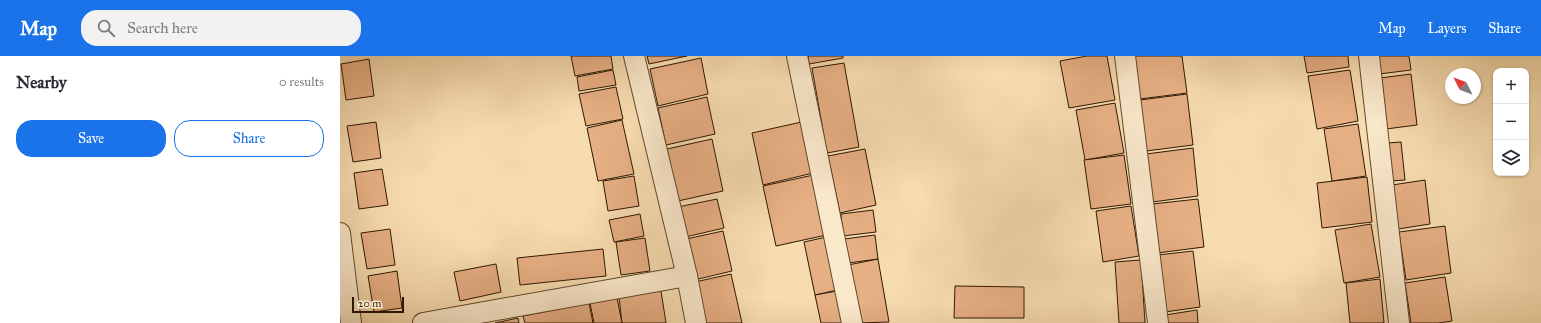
<!DOCTYPE html>
<html lang="en">
<head>
<meta charset="utf-8">
<style>
	:root { --surface:#fff; --page:#f2f2f3; --text:#2b2b33; --muted:#7c7c81; --line:#e1e1e2; --accent:#1a73e8 }
	body { margin:0; font-family:"IM FELL Great Primer",serif; background:var(--page); color:var(--text) }
	.controls { position:absolute; right:12px; top:12px; display:grid; overflow:hidden; border-radius:8px; box-shadow:0 1px 3px #0004 }
	.controls button { width:36px; height:36px; display:grid; place-items:center; padding:0; border:0; border-bottom:1px solid var(--line); background:var(--surface); color:var(--text); font:20px sans-serif }
	.compass { position:absolute; left:1105px; top:12px; width:36px; height:36px; border-radius:50%; background:var(--surface); box-shadow:0 1px 3px #0004; rotate:312deg }
	.scale { position:absolute; left:12px; bottom:10px; width:52px; box-sizing:border-box; padding-left:4px; border:2px solid #2e1703; border-top:0; font-size:11px; line-height:14px; white-space:nowrap; color:#2e1703; -webkit-text-stroke:3px #fae8cb; paint-order:stroke }
	.list { margin:0; padding:0; list-style:none }
	h2 { display:flex; justify-content:space-between; align-items:center; height:52px; margin:0; padding:0 16px; font-size:17px }
	h2 small { font-size:13px; font-weight:400; color:var(--muted) }
	.actions { display:flex; gap:8px; padding:12px 16px }
	.actions a { flex:1; padding:9px 0; border:1px solid var(--accent); border-radius:16px; text-align:center; font-size:14px; color:var(--accent) }
	.actions .main { background:var(--accent); color:#fff }
	.icon { flex:none; width:22px; height:22px; fill:none; stroke:currentColor; stroke-width:2; stroke-linecap:round; stroke-linejoin:round }
	.map { position:relative; flex:none; width:1201px; height:267px; overflow:hidden }
	header { display:flex; align-items:center; gap:24px; box-sizing:border-box; height:56px; padding:0 20px; background:var(--accent); color:#fff }
	header strong { font-size:19px }
	nav { display:flex; gap:22px; margin-inline-start:auto; font-size:14px }
	.search { width:280px; height:36px; background:var(--page); display:flex; align-items:center; gap:10px; box-sizing:border-box; padding:0 14px; border-radius:16px; color:var(--muted); font-size:15px }
	main { display:flex }
	aside { flex:1; background:var(--surface) }
	.map>svg:first-child { display:block }
	.building { fill:#e7af84; stroke:#2e1703 }
	.lines { fill:none; stroke-linecap:round; stroke-linejoin:round }
	.minor-casing { stroke:#60482e; stroke-width:22 }
	.minor { stroke:#fae8cb; stroke-width:20 }
</style>
</head>
<body>
<header>
<strong>Map</strong>
<div class="search"><svg class="icon" aria-label="search" viewBox="0 0 24 24"><circle cx="10" cy="10" r="6"/><path d="M15 15l6 6"/></svg>Search here</div>
<nav><a>Map</a><a>Layers</a><a>Share</a></nav>
</header>
<main>
<aside>
<h2>Nearby<small>0 results</small></h2>
<ul class="list">
</ul>
<div class="actions"><a class="main">Save</a><a>Share</a></div>
</aside>
<div class="map">
<svg width="1201" height="267" viewBox="0 0 1201 267">
	<rect width="100%" height="100%" fill="#f7dcaf"/>
	<filter id="stains"><feTurbulence type="fractalNoise" baseFrequency=".005" numOctaves="4"/><feColorMatrix values="0 0 0 0 .2 0 0 0 0 .09 0 0 0 0 .02 0 0 0 .5 -.17"/></filter>
	<radialGradient id="worn" r=".72"><stop offset=".6" stop-color="#630" stop-opacity="0"/><stop offset="1" stop-color="#630" stop-opacity=".3"/></radialGradient>
	<!-- building -->
	<g class="building">
		<path d="M231,0H271L273,13L235,20Z"/>
		<path d="M307,0H347L309,8Z"/>
		<path d="M468,0H503V2L469,8Z"/>
		<path d="M747,0H767L775,44L729,52L720,5Z"/>
		<path d="M795,0H842L847,37L800,43Z"/>
		<path d="M964,0H1008L1009,11L967,17Z"/>
		<path d="M1036,0H1069L1071,14L1039,18Z"/>
		<path d="M361,2L368,38L318,50L310,13Z"/>
		<path d="M29,3L34,40L6,44L1,8Z"/>
		<path d="M504,7L519,91L487,97L472,12Z"/>
		<path d="M273,14L276,29L239,35L237,21Z"/>
		<path d="M1010,14L1018,65L977,73L968,20Z"/>
		<path d="M1071,18L1077,69L1046,73L1040,22Z"/>
		<path d="M276,31L283,63L246,70L239,38Z"/>
		<path d="M847,38L853,89L806,95L800,44Z"/>
		<path d="M367,41L375,78L326,89L318,52Z"/>
		<path d="M775,47L784,97L745,104L736,54Z"/>
		<path d="M282,64L294,118L258,125L247,72Z"/>
		<path d="M466,65L477,116L423,129L412,77Z"/>
		<path d="M36,66L41,102L13,106L7,70Z"/>
		<path d="M1018,68L1026,120L992,125L984,73Z"/>
		<path d="M372,83L383,135L338,145L327,93Z"/>
		<path d="M1061,86L1065,124L1050,125L1047,87Z"/>
		<path d="M853,92L858,140L812,146L806,98Z"/>
		<path d="M525,93L536,149L500,157L488,100Z"/>
		<path d="M784,99L791,148L751,153L744,104Z"/>
		<path d="M42,113L48,149L19,153L14,117Z"/>
		<path d="M478,118L491,178L436,190L423,130Z"/>
		<path d="M294,120L299,150L268,155L263,125Z"/>
		<path d="M1027,121L1032,166L982,172L977,127Z"/>
		<path d="M1085,124L1090,168L1058,173L1052,129Z"/>
		<path d="M377,143L384,172L345,181L338,151Z"/>
		<path d="M858,143L864,191L817,197L812,148Z"/>
		<path d="M791,150L799,200L763,206L756,155Z"/>
		<path d="M533,154L536,176L503,180L501,158Z"/>
		<path d="M300,158L304,180L274,186L269,164Z"/>
		<path d="M1031,168L1040,221L1004,227L995,174Z"/>
		<path d="M1105,170L1111,217L1066,224L1059,176Z"/>
		<path d="M50,173L55,209L27,213L21,177Z"/>
		<path d="M383,175L392,215L354,224L346,183Z"/>
		<path d="M535,179L538,203L508,207L504,183Z"/>
		<path d="M491,180L502,233L475,239L464,186Z"/>
		<path d="M305,182L310,215L281,219L276,186Z"/>
		<path d="M263,193L266,220L180,229L177,202Z"/>
		<path d="M853,195L860,251L825,256L818,199Z"/>
		<path d="M538,203L549,266L518,267L508,209Z"/>
		<path d="M801,204L805,267H779L775,206Z"/>
		<path d="M156,208L161,236L120,245L114,216Z"/>
		<path d="M57,215L62,252L34,256L28,220Z"/>
		<path d="M391,218L402,267H364L355,226Z"/>
		<path d="M1105,221L1112,265L1098,267H1071L1065,227Z"/>
		<path d="M1040,223L1044,267H1010L1006,227Z"/>
		<path d="M615,230L684,231V262H614Z"/>
		<path d="M502,234L509,267H481L475,239Z"/>
		<path d="M321,235L326,267H282L279,241Z"/>
		<path d="M277,242L282,267H254L250,247Z"/>
		<path d="M249,247L253,267H185L183,260Z"/>
		<path d="M857,254L858,267H826L825,259Z"/>
		<path d="M178,262L179,267H155Z"/>
	</g>
	<g class="lines">
		<defs>
			<g id="minor">
				<path d="M294,0L347,220L356,267"/>
				<path d="M457,0L512,267"/>
				<path d="M785,0L818,267"/>
				<path d="M1029,0L1059,267"/>
				<path d="M0,177L11,267"/>
				<path d="M83,267L347,220"/>
			</g>
		</defs>
		<!-- minor casing -->
		<use href="#minor" class="minor-casing"/>
		<!-- minor -->
		<use href="#minor" class="minor"/>
	</g>
	<rect width="100%" height="100%" filter="url(#stains)"/>
	<rect width="100%" height="100%" fill="url(#worn)"/>
</svg>
<div class="controls">
<button>+</button>
<button>−</button>
<button><svg class="icon" aria-label="layers" viewBox="0 0 24 24"><path d="M12 4l9 5-9 5-9-5zM3 14l9 5 9-5"/></svg></button>
</div>
<svg class="compass" viewBox="-18 -18 36 36"><path d="M0-13l5 13h-10z" fill="#e53935"/><path d="M0 13l5-13h-10z" fill="#7c7c81"/></svg>
<div class="scale">20 m</div>
</div>
</main>
</body>
</html>
